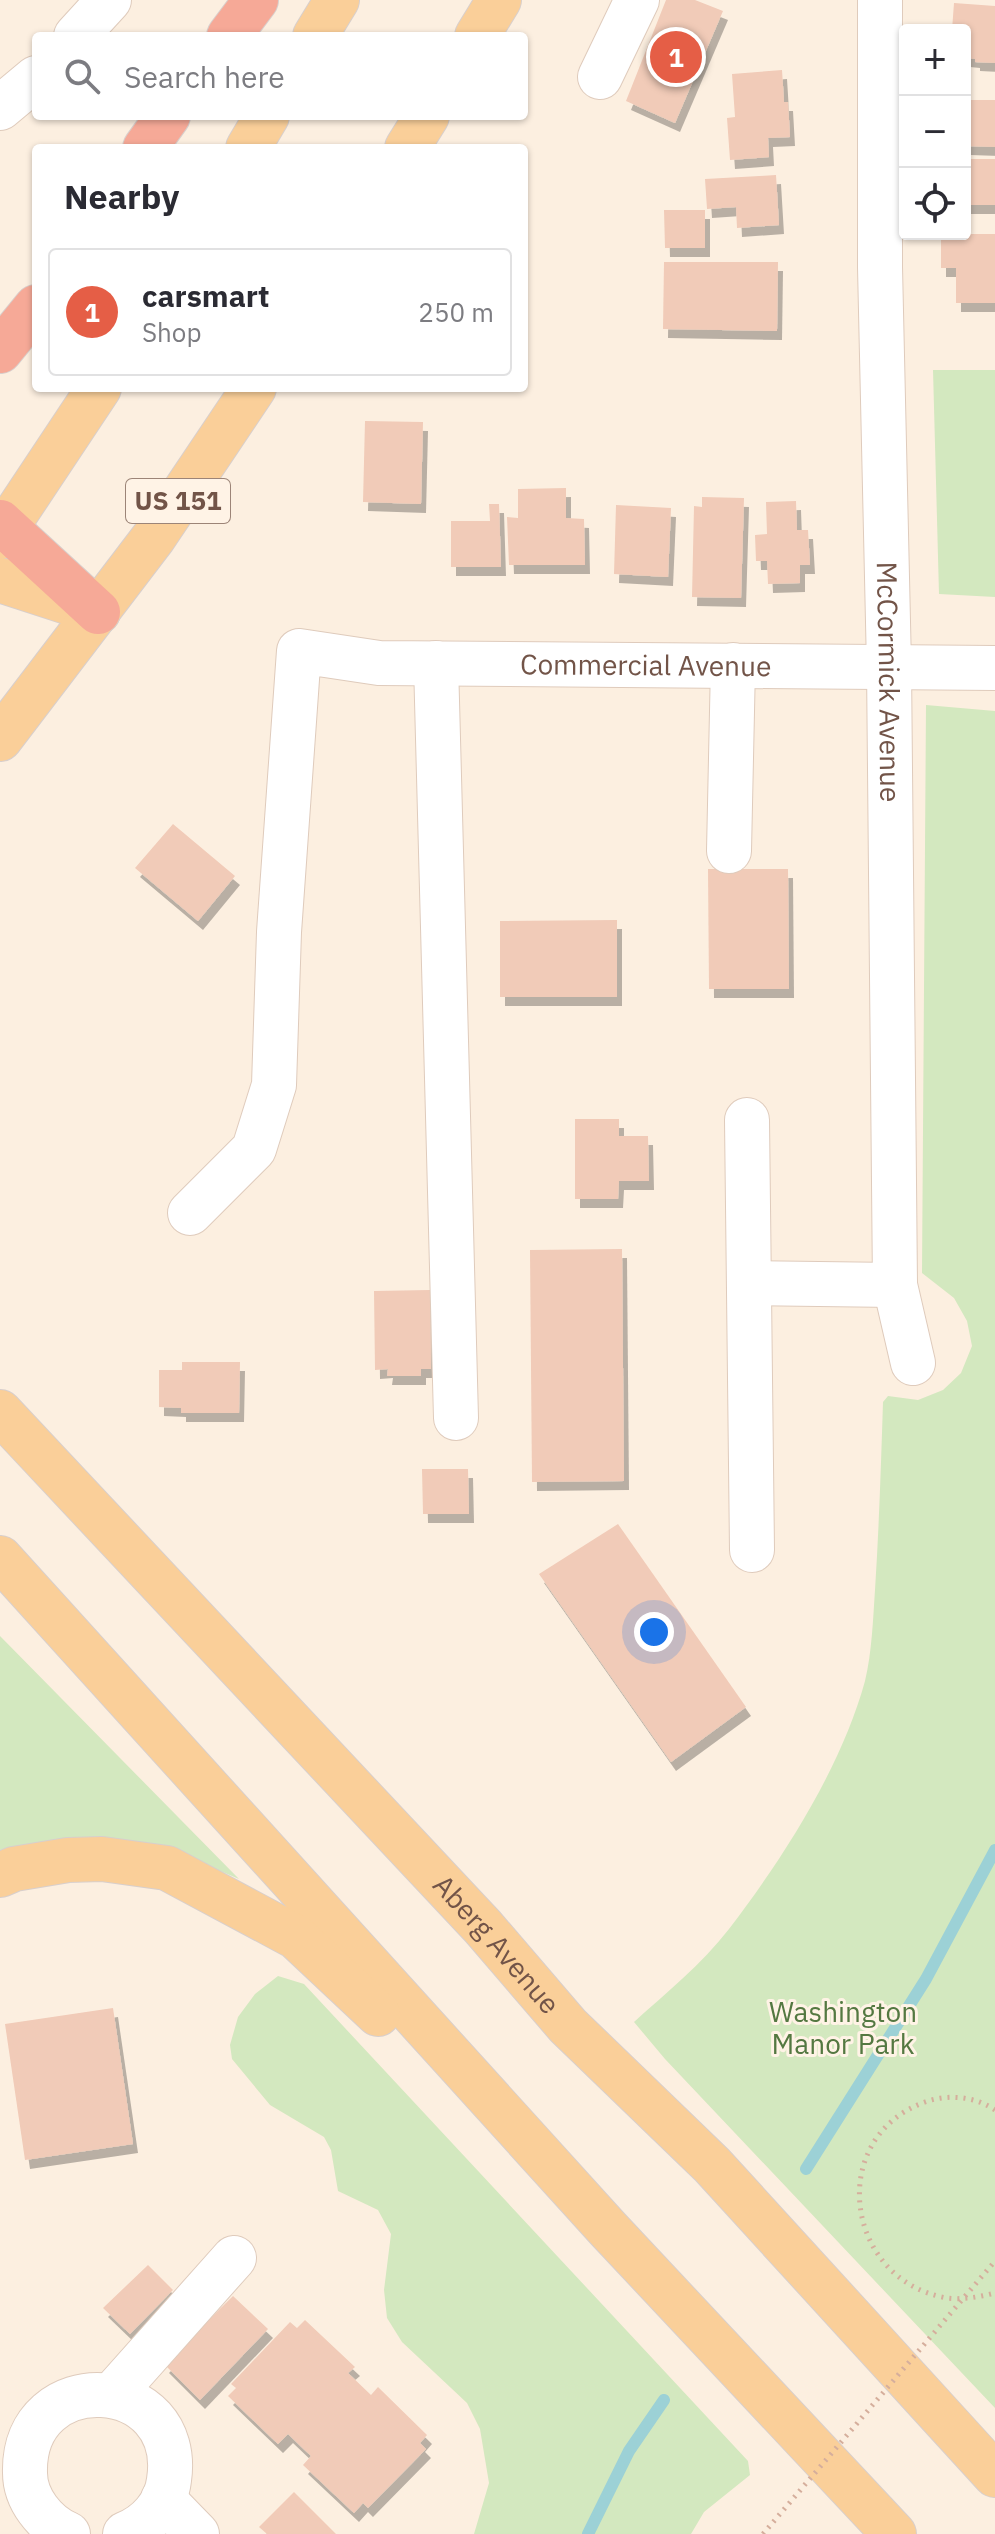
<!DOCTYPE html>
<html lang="en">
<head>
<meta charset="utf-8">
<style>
	:root { --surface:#fff; --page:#f2f2f3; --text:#2b2b33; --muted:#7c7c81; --line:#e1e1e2; --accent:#e55e46 }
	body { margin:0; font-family:"IBM Plex Sans",sans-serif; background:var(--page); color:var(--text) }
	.controls { position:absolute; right:24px; top:24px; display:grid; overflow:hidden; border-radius:8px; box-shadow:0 2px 6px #0004 }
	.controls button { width:72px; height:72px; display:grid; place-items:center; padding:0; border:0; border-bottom:2px solid var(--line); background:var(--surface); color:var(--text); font:40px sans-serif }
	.you { position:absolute; left:654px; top:1632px; width:28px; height:28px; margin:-20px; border:6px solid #fff; border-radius:50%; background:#1a73e8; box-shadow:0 0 0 12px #1a73e833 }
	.badge { display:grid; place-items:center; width:52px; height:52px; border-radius:50%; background:var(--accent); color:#fff; font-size:26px; font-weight:700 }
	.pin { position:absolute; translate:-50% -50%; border:4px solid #fff; box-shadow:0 2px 8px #0006 }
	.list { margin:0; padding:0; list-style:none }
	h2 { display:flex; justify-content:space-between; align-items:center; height:104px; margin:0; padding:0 32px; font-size:34px }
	h2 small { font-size:26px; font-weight:400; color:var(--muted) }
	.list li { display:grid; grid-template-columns:52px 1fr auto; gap:24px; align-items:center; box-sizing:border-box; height:128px; margin:0 16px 16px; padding:0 16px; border:2px solid var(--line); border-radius:8px }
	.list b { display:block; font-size:30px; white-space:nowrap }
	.list p { margin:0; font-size:26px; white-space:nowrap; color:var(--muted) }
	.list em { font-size:26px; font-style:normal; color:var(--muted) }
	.icon { flex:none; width:44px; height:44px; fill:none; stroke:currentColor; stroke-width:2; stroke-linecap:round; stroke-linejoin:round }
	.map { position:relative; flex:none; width:995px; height:2534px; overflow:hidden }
	.search { position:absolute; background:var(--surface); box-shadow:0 2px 6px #0004; left:32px; top:32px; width:496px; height:88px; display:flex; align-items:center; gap:20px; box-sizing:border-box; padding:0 28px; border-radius:8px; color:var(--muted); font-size:30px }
	.panel { position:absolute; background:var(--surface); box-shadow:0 2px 6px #0004; left:32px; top:144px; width:496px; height:248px; border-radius:8px }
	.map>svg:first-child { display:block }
	.green { fill:#d3e8bf }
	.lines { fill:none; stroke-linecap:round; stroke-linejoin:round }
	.stream { stroke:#9cd1d6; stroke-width:12 }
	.building { fill:#f1cbb8; filter:url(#shadow) }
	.minor-casing { stroke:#dfcbbc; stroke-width:46 }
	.major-casing { stroke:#d8cfcc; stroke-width:46 }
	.highway-casing { stroke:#d8cfcc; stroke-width:46 }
	.path { stroke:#d5ae9c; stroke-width:5; stroke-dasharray:2 6; stroke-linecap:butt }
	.minor { stroke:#fff; stroke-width:44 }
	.major { stroke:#facf99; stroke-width:44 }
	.highway { stroke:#f6a997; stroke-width:44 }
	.path-bridge { stroke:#d5ae9c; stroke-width:5; stroke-dasharray:2 6; stroke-linecap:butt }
	.labels { text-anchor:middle; stroke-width:6; stroke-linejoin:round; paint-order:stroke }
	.shield { fill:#fff3e6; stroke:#9c8477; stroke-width:2 }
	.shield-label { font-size:26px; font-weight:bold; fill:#725448 }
	.street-label { font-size:28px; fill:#725448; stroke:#fff3e6 }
	.park-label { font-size:28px; fill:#547841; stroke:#fff3e6 }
</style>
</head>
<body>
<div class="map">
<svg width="995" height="2534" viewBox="0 0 995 2534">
	<defs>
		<filter id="shadow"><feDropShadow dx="5" dy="9" stdDeviation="0" flood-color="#0004"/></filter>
	</defs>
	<rect width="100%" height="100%" fill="#fcefe0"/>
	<!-- green -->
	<g class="green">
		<path d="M933,370H995V597L939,594Z"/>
		<path d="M926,705L995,711V2408L665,2059L634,2022C666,1993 702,1964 729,1929C784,1857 841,1768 865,1681C872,1652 873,1619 875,1590C879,1528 881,1465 883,1402L888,1396L918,1400L943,1390L961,1373L972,1346L967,1321L954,1298L922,1273Z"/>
		<path d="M0,1636L239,1879L197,1861L62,1841L0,1850Z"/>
		<path d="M278,1976L304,1984L748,2461L750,2475L704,2512L691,2534H474L489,2483L480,2429L467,2403L402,2342L387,2318L384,2290L391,2234L378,2210L338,2191L331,2150L324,2137L270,2105L232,2059L230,2045L238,2017L255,1994Z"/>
	</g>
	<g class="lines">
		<!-- stream -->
		<g class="stream">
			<path d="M806,2169L926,1979L995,1850"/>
			<path d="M588,2534L629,2451L664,2400"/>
		</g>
	</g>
	<!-- building -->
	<g class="building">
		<path d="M666,0H695L723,11L675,123L626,101Z"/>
		<path d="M954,3L995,6V63L975,62V59L965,58V30H952Z"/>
		<path d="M782,70L784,102H788L790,137L768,138L769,157L730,160L727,118L735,117L732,74Z"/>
		<path d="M965,100H995V147L965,146Z"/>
		<rect x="965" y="159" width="30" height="46"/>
		<path d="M776,175L779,225L737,228L736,207L707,209L705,179Z"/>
		<path d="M664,210H705V248H665Z"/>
		<path d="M941,234H995V303H956V268H941Z"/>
		<path d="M664,262H778L777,331L663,329Z"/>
		<path d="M365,421L423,422L421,504L363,502Z"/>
		<path d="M566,488V518L584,519L585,565H509L507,517L518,518V489Z"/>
		<path d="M702,497L744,498L741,598L692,597L694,506L702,507Z"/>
		<path d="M796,501L797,530H808L810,565H800V583L768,584L767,561H756L755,535L767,534L766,502Z"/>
		<path d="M489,504H499L501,567H451V521H490Z"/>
		<path d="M616,505L671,508L668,577L614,574Z"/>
		<path d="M173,824L235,876L198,921L135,868Z"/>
		<path d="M708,869H788L789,989H709Z"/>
		<path d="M617,920V997H500V921Z"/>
		<path d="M575,1119H619V1136H648L649,1181H619L618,1199H575Z"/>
		<path d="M622,1249L624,1481L532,1482L530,1250Z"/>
		<path d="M430,1290L431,1369H421V1376H387L388,1369L375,1370L374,1291Z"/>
		<path d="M182,1362H240L239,1413H181V1408L159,1407V1370H182Z"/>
		<path d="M422,1469H468L469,1514H423Z"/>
		<path d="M618,1524L746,1707L671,1762L539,1574Z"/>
		<path d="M113,2008L133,2144L25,2160L5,2024Z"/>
		<path d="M148,2265L173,2290L130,2334L103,2308Z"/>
		<path d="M233,2296L268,2329L200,2400L164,2364Z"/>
		<path d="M305,2320L355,2367L348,2373L371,2395L378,2387L427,2435L420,2443L426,2449L368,2508L363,2503L354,2513L303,2465L311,2456L288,2434L278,2444L228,2396L236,2388L231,2384L290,2322L297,2328Z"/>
		<path d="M294,2492L336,2534H267L259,2527Z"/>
	</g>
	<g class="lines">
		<defs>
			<g id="minor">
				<path id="s1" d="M880,0V267L889,666L895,1285L913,1363"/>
				<path d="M76,36L109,0"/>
				<path d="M600,77L637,0"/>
				<path d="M0,108L36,78"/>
				<path d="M436,663L456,1418"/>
				<path d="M729,851L733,665"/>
				<path d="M747,1120L752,1550"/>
				<path id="s2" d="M190,1213L254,1149L274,1085L279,932L299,651L379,663L995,668"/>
				<path d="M749,1283L895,1285"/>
				<path d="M112,2395L234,2258"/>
				<path d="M163,2499L197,2534"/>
				<path d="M68,2534C45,2524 25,2499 25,2473C22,2363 185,2373 169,2480C166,2505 148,2525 125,2534"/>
			</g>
			<g id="major">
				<path d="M315,36L337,0"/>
				<path d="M477,36L499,0"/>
				<path d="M248,148L267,116"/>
				<path d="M407,148L427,116"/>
				<path d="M0,537L99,388"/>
				<path d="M0,580L98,612"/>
				<path d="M0,739L154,537L254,388"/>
				<path id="s3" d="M0,1412L483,1927L568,2026L712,2165L995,2475"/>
				<path d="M0,1558L608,2229L894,2534"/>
				<path d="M0,1875L14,1869L68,1860L102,1859L167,1868L296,1937L378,2014"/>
			</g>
			<g id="highway">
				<path d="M229,36L256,0"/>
				<path d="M145,148L168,116"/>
				<path d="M0,351L36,307"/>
				<path d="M0,522L98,612"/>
			</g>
		</defs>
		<!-- minor casing -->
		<use href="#minor" class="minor-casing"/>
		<!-- major casing -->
		<use href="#major" class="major-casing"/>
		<!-- highway casing -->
		<use href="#highway" class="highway-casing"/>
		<!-- path -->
		<path class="path" d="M995,2110C975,2096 947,2094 925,2102C825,2138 845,2281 947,2298C962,2300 979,2297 995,2293"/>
		<!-- minor -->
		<use href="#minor" class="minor"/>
		<!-- major -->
		<use href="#major" class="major"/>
		<!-- highway -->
		<use href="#highway" class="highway"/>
		<!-- path-bridge -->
		<path class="path-bridge" d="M763,2534L995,2261"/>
	</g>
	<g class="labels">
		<!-- shield labels -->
		<rect class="shield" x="126" y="479" width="104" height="44" rx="6"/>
		<g class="shield-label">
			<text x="178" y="510">US 151</text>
		</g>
		<!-- street labels -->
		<g class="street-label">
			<text dy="10" stroke="none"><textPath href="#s2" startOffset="940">Commercial Avenue</textPath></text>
			<text dy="10" stroke="none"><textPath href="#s1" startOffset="682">McCormick Avenue</textPath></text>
			<text dy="10" stroke="none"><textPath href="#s3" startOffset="728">Aberg Avenue</textPath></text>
		</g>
		<!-- park labels -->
		<g class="park-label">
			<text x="843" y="2022">Washington<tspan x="843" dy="32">Manor Park</tspan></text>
		</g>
	</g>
</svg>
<div class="controls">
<button>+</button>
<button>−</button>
<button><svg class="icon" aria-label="locate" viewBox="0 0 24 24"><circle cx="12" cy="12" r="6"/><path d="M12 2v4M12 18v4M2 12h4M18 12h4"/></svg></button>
</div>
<div class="you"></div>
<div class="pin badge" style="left:676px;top:57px">1</div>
<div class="search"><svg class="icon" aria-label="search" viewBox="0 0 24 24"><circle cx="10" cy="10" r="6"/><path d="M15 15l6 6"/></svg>Search here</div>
<section class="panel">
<h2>Nearby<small></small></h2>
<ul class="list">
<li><span class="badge">1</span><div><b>carsmart</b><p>Shop</p></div><em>250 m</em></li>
</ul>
</section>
</div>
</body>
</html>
